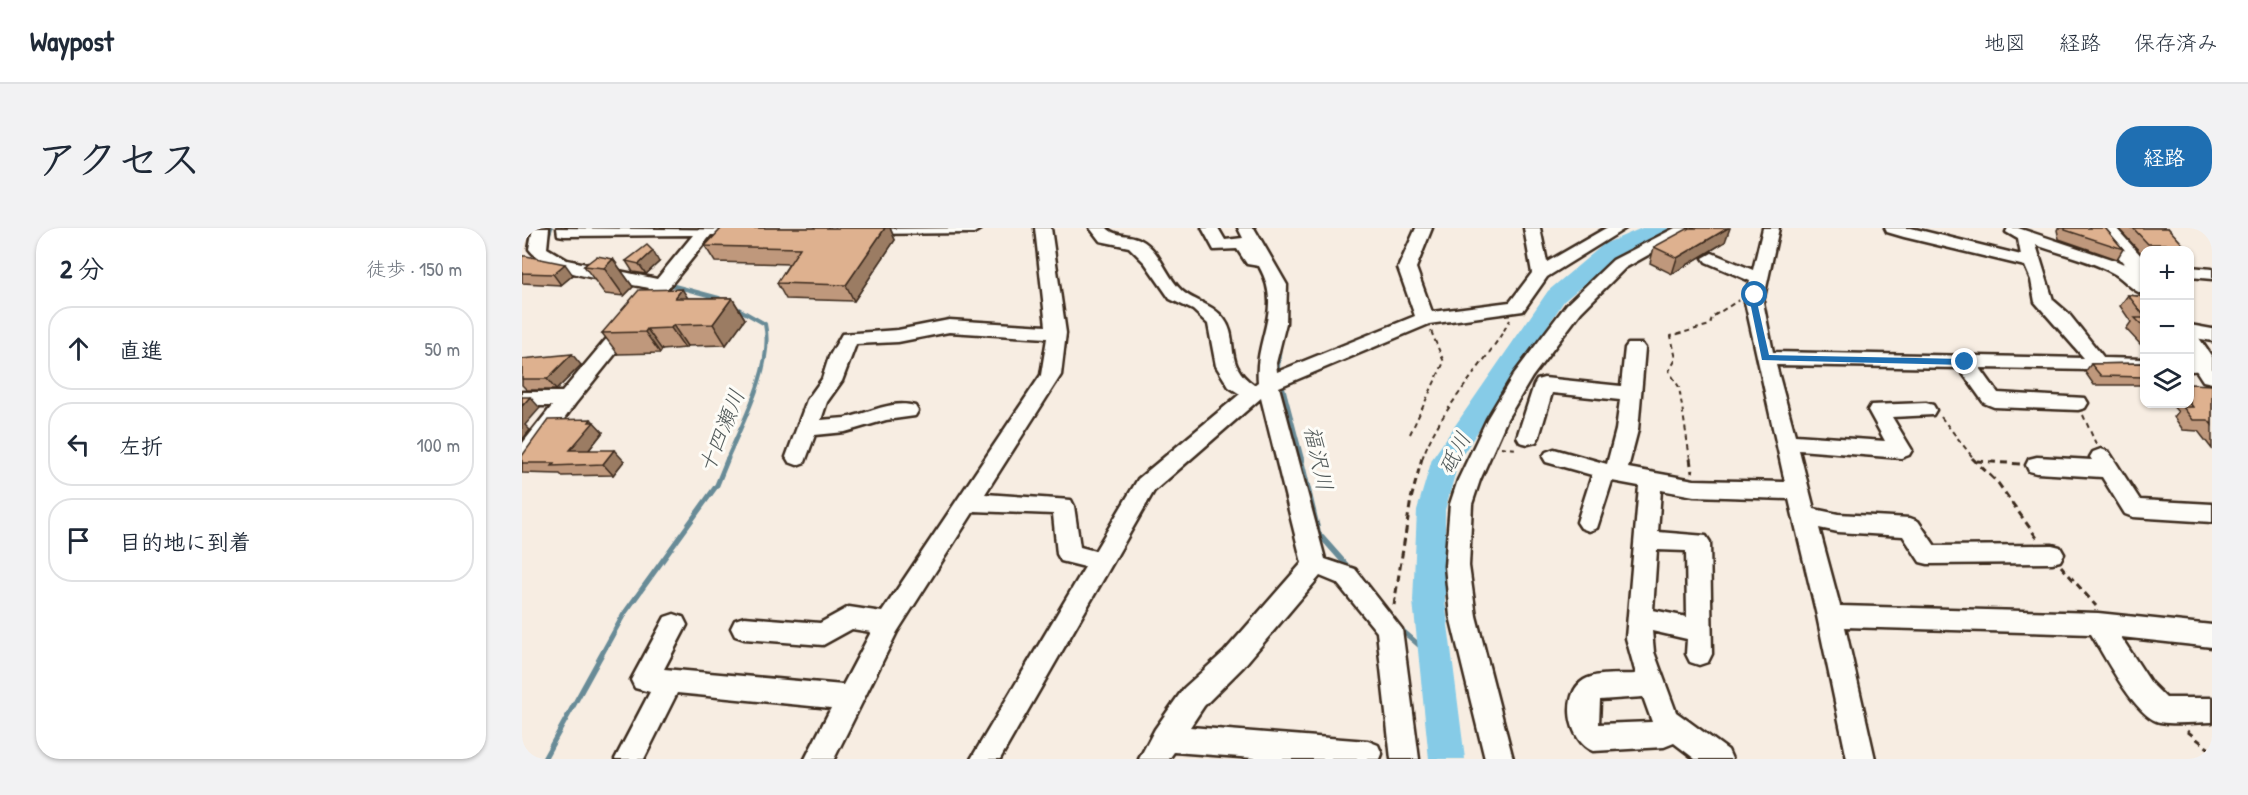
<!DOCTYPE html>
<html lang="ja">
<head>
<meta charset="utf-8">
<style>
	:root { --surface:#fff; --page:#f2f2f3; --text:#1f2937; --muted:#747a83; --line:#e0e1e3; --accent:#1f6fb2 }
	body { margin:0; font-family:"Patrick Hand","Klee One",sans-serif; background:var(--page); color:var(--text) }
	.controls { position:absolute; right:18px; top:18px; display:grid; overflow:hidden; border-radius:12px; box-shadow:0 2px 4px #0004 }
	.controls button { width:54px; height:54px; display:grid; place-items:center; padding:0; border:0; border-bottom:2px solid var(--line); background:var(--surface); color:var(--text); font:30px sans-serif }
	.stop { position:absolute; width:18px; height:18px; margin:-14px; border:4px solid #1f6fb2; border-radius:50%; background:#fff }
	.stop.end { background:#1f6fb2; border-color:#fff; box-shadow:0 2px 6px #0008 }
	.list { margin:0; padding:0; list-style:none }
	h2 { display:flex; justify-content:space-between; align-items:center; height:78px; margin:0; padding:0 24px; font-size:26px }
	h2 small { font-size:20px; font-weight:400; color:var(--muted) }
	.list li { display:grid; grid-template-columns:39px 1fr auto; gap:18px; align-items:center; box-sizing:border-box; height:84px; margin:0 12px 12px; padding:0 12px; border:2px solid var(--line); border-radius:24px }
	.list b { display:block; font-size:22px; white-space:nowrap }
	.list em { font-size:20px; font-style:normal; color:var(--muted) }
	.icon { flex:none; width:33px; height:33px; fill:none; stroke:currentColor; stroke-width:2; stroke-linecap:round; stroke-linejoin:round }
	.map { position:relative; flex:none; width:1690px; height:531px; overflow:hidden; border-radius:24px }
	header { display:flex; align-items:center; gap:36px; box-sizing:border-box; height:84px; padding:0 30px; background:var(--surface); border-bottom:2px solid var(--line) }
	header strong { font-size:28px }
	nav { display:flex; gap:33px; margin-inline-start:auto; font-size:21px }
	.intro { display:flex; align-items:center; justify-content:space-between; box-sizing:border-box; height:144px; padding:0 36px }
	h1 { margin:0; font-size:42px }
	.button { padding:15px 27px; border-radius:24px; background:var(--accent); color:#fff; font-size:21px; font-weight:700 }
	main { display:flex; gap:36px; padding:0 36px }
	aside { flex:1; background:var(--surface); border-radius:24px; box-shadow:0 2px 4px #0004 }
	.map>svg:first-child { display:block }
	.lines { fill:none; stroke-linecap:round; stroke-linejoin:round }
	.stream-far1 { stroke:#688b97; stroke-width:4 }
	.stream { stroke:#688b97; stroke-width:5 }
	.river { fill:#86cbe7; fill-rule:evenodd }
	.minor-casing { stroke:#3b2a1e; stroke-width:5 }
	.major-casing { stroke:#3b2a1e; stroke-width:5 }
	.path-far1 { stroke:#3b2a1e; stroke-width:2; stroke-dasharray:5 4; stroke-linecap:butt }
	.path { stroke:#3b2a1e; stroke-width:3; stroke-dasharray:7 5; stroke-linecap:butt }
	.minor { fill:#fdfcf7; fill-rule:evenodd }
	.major { fill:#fdfcf7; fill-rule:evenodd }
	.wall { fill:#bf987b; stroke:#3b2a1e; stroke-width:1.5 }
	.shaded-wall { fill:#9b7c64; stroke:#3b2a1e; stroke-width:1.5 }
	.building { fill:#deb18f; stroke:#3b2a1e; stroke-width:1.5 }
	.route { fill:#1f6fb2 }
	.labels { text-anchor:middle; stroke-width:6; stroke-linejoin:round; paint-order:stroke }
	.water-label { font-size:22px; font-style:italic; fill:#525a5a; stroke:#fdfcf7 }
</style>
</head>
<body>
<header>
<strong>Waypost</strong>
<nav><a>地図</a><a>経路</a><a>保存済み</a></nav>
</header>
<div class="intro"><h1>アクセス</h1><a class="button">経路</a></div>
<main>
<aside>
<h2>2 分<small>徒歩 · 150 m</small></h2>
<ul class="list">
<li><svg class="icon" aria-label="ahead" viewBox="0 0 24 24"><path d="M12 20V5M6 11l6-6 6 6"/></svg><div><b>直進</b></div><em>50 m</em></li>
<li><svg class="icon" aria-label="left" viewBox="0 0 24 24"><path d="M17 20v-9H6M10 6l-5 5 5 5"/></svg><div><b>左折</b></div><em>100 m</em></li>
<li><svg class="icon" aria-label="arrive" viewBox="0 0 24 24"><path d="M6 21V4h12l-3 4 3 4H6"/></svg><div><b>目的地に到着</b></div></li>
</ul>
</aside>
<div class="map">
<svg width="1690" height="531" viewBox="0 0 1690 531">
	<rect width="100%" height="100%" fill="#f7ede2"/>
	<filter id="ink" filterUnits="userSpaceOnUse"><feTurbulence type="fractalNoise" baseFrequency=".0167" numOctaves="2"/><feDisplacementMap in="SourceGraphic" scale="12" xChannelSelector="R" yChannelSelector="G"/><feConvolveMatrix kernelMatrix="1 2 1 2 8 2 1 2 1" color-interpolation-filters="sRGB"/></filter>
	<g filter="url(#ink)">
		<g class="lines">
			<!-- stream-far1 -->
			<g class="stream-far1">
				<path d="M25,12L29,0"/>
				<path d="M145,56L197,70L243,96C252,136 221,194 205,231"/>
				<path d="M758,115L756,140L780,231"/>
			</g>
			<!-- stream -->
			<g class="stream">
				<path d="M779,230L797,306L828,341"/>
				<path d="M875,398L913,431"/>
				<path d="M22,531L102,386L195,257L206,230"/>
			</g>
			<!-- river -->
			<path class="river" d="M1120,0H1149L1145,4L1098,26L1042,73L937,232L923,282V373L943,531H907L891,373L895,282L910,231L1026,63L1082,16Z"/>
			<defs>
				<g id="minor">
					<path d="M11,0H27L25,20L45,32L135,51L171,7L42,8L36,7L35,0L237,2L229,7H189L53,176L8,238L0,240V216L30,178H0V164H40L127,60C95,53 27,48 7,21Z"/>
					<path d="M460,0L452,5L337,6L329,1Z"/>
					<path d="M513,0H529L544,105L539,147L463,266L549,272L552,278L558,319L573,323L616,251L718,166L707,159L694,138L686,96L671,82L648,71L623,35L607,19L578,13L568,0H585C594,10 608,5 619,12C639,23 644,49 660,63C673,74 691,76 702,91C718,112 700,135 732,157L736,154C732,109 762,83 737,38L725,36L715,21L692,22L680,0H696L703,12L721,10L716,0H732L765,57L764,95L754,135L755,144L893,88L876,40L894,0H910L894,40L910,84L988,74L1010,45L1002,0H1018L1025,34L1084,0H1104L1025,49L1001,83L907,96L757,159L803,331L833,341L880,401L897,531H869L855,404L815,355L798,348L721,439L682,478L668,499L846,513L856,517L860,526L858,531H744L652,524L647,531H617L633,501L662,460L703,423L780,335L739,170L632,263L478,531H449L563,339L539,333L535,326L531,286L452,283L375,404L312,531H283L309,480L155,465L122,531H93L128,464L113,460L109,452L143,389L152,386L161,389L165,397L142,441L321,457L349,404L330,401L301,417L222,411L213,408L209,400L213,392L222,389L298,395L327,379L360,384L519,147L525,110L427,104L376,114L334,116L320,153L305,174L299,192C306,191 315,191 323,190C346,186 369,171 393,178L396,183L393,188L364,192L323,204L293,207L283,234L275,237L267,234L264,229L285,172L300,151L307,129L320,106L376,102L427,92L524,98Z"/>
					<path d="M1153,0H1174L1103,40L1059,84L1010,149L985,191L958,252L950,276L947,338L954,388L991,531H963L928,388L923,338L928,276L936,252L965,191L992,146L1045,76L1091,32Z"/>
					<path d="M1241,0H1257L1241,74L1251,124L1562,130L1513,74L1509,52L1503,38L1382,9L1365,4L1363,0H1389L1499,27L1496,11L1484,4L1486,0H1496L1595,33L1606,38L1622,52V66C1609,63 1603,51 1591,45C1568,32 1539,26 1514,17L1531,72L1546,85L1582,130L1622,131V143L1458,140L1476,165L1563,170L1566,175L1563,180L1556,182L1472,179L1462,175L1437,140L1254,137L1273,207L1363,213L1346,182L1349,177L1404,175L1411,177L1414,182L1411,187L1370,189L1390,222L1387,227L1379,230L1277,222L1292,281L1316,286L1388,290L1396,293L1413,318L1530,317L1538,319L1542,326L1538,333L1530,335L1406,336L1398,334L1381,308L1316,304L1297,300L1318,378L1576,385L1690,397V419L1599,409L1629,455L1644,470H1690V494C1674,494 1654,497 1638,494C1614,490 1582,427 1569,406L1323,399L1353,531H1325L1295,388L1267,271L1172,268L1139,262L1136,304L1184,308L1188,314L1190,426L1186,434L1177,437L1168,434L1164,426L1165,411L1130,403L1132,424L1154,484L1206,522L1210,531H1173L1152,515L1142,519L1071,523C1046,513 1039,466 1062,452C1075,444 1098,447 1114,446L1104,410L1117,258L1090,253L1075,300L1067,303L1059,300L1055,294L1070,247L1024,234L1021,229L1024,224L1032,221L1085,236L1094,202L1098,172L1030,165L1017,209L1014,214L1006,216L998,214L995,209L1012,157L1015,152L1022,150L1099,158L1103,120L1106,116H1120L1123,120L1116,202L1106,240L1172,252L1263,254L1223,74L1228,53L1184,34L1181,30L1190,25L1231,42ZM1135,322L1164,323L1165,389L1131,382ZM1121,469L1130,494L1077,496L1078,472Z"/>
					<path d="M1668,39L1690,41V51L1668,49Z"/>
					<path d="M1668,97L1690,101V113L1668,109Z"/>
					<path d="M1668,131L1690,133V142L1668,143Z"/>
					<path d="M1579,221L1587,224L1618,272L1690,276V294L1611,289L1603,286L1580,249L1515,245L1507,243L1504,237L1507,231L1515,229L1570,232L1568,229L1571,224Z"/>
				</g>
				<g id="major">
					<path d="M1571,0H1594L1622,31V51L1614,49Z"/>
					<path d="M1668,107L1677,110L1690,129V155L1681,153L1668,133Z"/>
				</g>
			</defs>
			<!-- minor casing -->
			<use href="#minor" class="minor-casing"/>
			<!-- major casing -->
			<use href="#major" class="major-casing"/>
			<!-- path-far1 -->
			<g class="path-far1">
				<path d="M1561,187L1574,216"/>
				<path d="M1419,189L1452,231"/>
				<path d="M888,206L922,134L909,103"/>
				<path d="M979,219L994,221"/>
				<path d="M900,231C919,178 961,141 988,92"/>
				<path d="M1168,231L1157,159L1147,143L1154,131L1149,108L1188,97L1190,89L1217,72"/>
			</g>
			<!-- path -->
			<g class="path">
				<path d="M1168,230L1170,245"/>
				<path d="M1450,230L1476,255L1515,310"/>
				<path d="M1455,233L1499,236"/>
				<path d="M1539,338L1574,378"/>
				<path d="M872,377L889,271L900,230"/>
				<path d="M1665,503L1686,520L1690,527"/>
			</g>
			<!-- minor -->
			<use href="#minor" class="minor"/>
			<!-- major -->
			<use href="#major" class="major"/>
		</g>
		<!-- wall -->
		<g class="wall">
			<path d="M200,0H368L373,12L332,73L264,71L255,55L267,36L193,34L183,18Z"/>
			<path d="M1536,0H1583L1601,21L1595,31L1537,11L1535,2Z"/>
			<path d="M1596,0H1646L1666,22H1623V25H1619Z"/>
			<path d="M1203,14L1150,46L1128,35L1132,19Z"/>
			<path d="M0,28L51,47L39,57L0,55Z"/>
			<path d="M91,31L111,59L102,68L83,66L62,38Z"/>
			<path d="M104,33L137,34L124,46L111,44Z"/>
			<path d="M1606,67L1623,69V117H1619L1604,101L1609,94L1598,78Z"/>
			<path d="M166,70H210L223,91L204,117L165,118L163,120L140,122L138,125L96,126L80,105Z"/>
			<path d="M0,131L59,137L34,162H5L0,157Z"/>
			<path d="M1623,135V157H1572L1563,144L1569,136Z"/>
			<path d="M1690,157V221L1676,203L1661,202L1652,189L1656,184L1649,176H1668Z"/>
			<path d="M71,194L81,204L67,222L102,233L91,247L40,248L38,246L0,245V235Z"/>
		</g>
		<!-- shaded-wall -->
		<g class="shaded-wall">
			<path d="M0,0H6L2,4Z"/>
			<path d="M363,0H368L373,12L332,73L324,57Z"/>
			<path d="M1206,0H1208L1203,14L1150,46L1155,30Z"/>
			<path d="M131,23L137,34L124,46L117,36Z"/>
			<path d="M91,31L111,59L102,68L82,40Z"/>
			<path d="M43,36L51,47L39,57L31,46Z"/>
			<path d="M160,61L173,81L153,70Z"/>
			<path d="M210,70L223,91L204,117L191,96Z"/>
			<path d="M151,97L165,118L163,120L149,100Z"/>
			<path d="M125,101L140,122L138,125L123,104Z"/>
			<path d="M50,126L59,137L34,162L25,151Z"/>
			<path d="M8,169L18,180L3,197L8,202L0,212V178Z"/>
			<path d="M69,191L81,204L58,233L48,222Z"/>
			<path d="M92,222L102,233L91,247L81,236Z"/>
		</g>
		<!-- building -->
		<g class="building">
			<path d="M200,0H363L324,57L255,55L278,20L183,18Z"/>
			<path d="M1167,0H1206L1155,30L1132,19Z"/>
			<path d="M1543,0H1583L1601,21L1543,2Z"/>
			<path d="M1611,0H1646L1666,22H1651L1644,16H1626Z"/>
			<path d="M125,17L131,23L117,36L104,33Z"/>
			<path d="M1668,24L1673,30L1668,35Z"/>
			<path d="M0,28H4L43,36L31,46L0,45Z"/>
			<path d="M75,28L91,31L82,40L62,38Z"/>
			<path d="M160,61L153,70H210L191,96L151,97L149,100L125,101L123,104L80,105L117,62Z"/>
			<path d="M1606,67L1623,69V89Z"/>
			<path d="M1613,90H1623V100Z"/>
			<path d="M50,126L25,151H0V131Z"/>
			<path d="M1623,135V149L1579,148L1569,136Z"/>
			<path d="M1668,156L1690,157V197L1686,192H1671L1661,179H1671L1668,175Z"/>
			<path d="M0,169H8L0,178Z"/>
			<path d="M69,191L67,194H72L48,222H92L81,236L30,238L32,235H0V228L26,192Z"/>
		</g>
	</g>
	<!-- route -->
	<path class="route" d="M1230,65L1237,67L1235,74L1247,127L1443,131L1447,134L1443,137L1240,132L1228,74Z"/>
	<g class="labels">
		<!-- water labels -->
		<g class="water-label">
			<text transform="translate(199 203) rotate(-68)" y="8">十四瀬川</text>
			<text transform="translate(932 225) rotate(-62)" y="8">砥川</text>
			<text transform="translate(797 230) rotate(78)" y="8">福沢川</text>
		</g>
	</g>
</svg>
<div class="controls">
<button>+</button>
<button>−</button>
<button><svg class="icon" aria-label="layers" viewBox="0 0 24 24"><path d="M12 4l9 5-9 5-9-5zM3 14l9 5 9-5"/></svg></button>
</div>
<div class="stop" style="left:1233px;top:67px"></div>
<div class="stop end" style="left:1443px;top:134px"></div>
</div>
</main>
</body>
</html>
